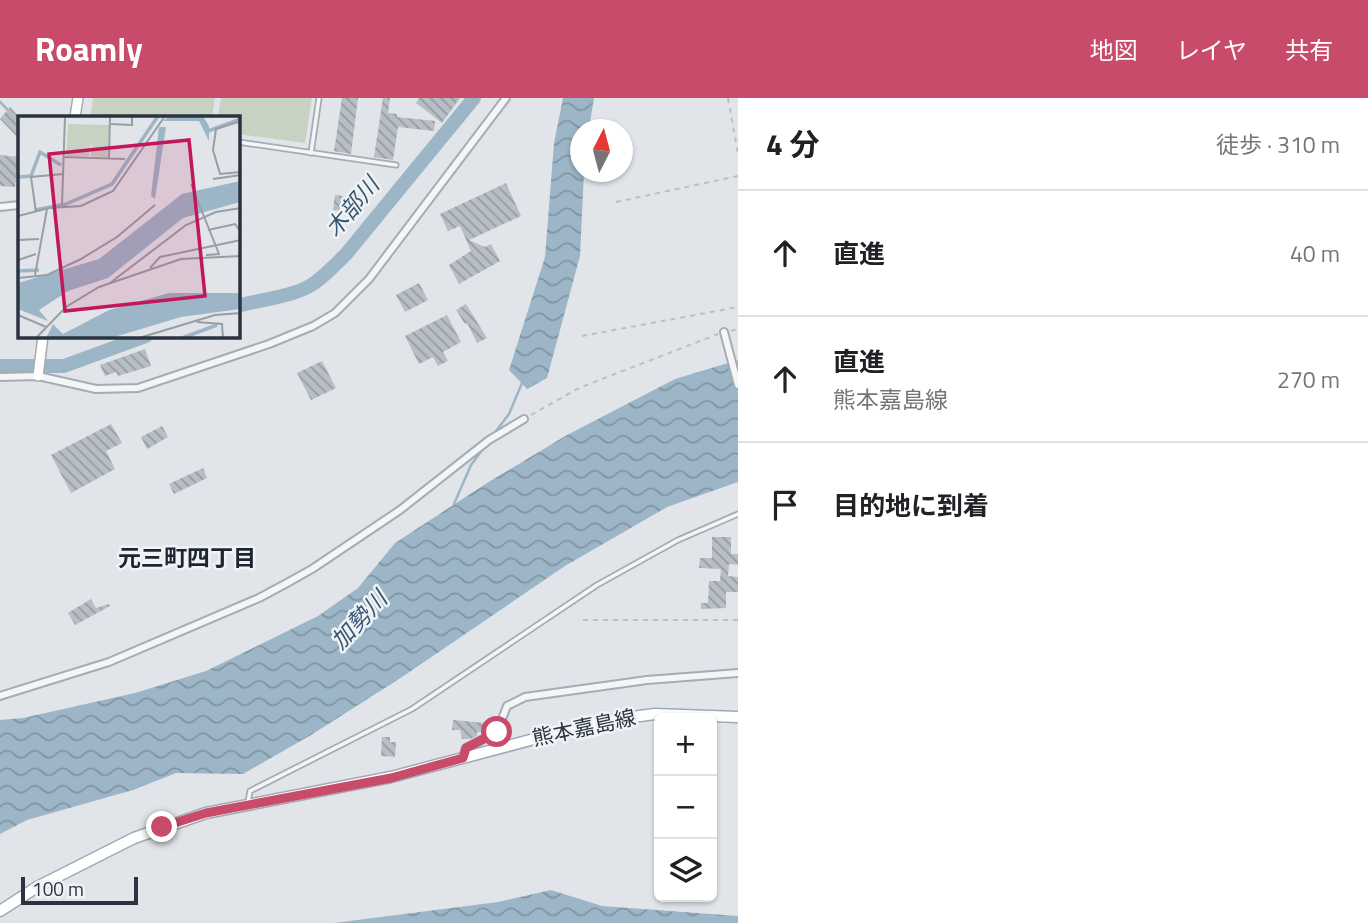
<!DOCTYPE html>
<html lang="ja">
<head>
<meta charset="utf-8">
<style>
	:root { --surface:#fff; --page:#f2f2f2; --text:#202124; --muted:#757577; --line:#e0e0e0; --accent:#c84b6a }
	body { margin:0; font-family:"Titillium Web","Noto Sans JP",sans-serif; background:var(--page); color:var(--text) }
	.controls { position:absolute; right:21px; bottom:21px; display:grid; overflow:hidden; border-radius:10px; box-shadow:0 2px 5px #0004 }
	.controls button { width:63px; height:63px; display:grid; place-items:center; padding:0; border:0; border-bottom:2px solid var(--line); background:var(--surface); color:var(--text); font:35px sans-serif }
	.compass { position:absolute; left:570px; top:21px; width:63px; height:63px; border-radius:50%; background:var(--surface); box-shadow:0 2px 5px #0004; rotate:6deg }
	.scale { position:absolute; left:21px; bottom:18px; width:117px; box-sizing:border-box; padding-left:7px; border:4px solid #2a3440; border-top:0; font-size:19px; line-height:24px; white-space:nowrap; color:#2a3440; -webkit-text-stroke:5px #f0f3f6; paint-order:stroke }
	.stop { position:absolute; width:21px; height:21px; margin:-16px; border:5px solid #c84b6a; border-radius:50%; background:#fff }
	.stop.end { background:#c84b6a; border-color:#fff; box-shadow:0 2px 7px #0008 }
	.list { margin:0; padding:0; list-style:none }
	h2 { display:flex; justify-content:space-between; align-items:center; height:91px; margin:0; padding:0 28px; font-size:30px }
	h2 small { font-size:23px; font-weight:400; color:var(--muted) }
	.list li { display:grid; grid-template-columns:46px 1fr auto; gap:21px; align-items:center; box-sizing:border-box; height:126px; padding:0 28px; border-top:2px solid var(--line) }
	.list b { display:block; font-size:26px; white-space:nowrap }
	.list p { margin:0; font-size:23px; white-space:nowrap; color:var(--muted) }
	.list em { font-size:23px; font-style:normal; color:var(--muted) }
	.icon { flex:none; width:38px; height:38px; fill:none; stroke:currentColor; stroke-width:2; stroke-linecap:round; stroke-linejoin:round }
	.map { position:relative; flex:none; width:738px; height:825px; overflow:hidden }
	header { display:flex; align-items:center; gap:42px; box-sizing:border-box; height:98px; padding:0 35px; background:var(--accent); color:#fff }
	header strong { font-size:33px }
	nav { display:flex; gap:38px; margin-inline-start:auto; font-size:24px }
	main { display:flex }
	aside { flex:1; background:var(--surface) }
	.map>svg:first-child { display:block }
	.green { fill:#c8d2c2 }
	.water { fill:url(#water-waves) }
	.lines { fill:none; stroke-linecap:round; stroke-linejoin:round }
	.stream { stroke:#9db6c7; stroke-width:2.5 }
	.river { stroke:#9db6c7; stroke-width:14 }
	.building { fill:url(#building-back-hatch) }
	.lane-casing { stroke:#a6acb3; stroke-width:7 }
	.street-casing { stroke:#a6acb3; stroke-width:10 }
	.secondary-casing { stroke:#a6acb3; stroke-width:12 }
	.primary-casing { stroke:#a0aab4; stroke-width:13 }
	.path { stroke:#bbbfc4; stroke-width:2; stroke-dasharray:5 5; stroke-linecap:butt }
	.lane { stroke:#f3f5f7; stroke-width:3.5 }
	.street { stroke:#f3f5f7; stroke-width:6 }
	.secondary { stroke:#fff; stroke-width:9 }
	.primary { stroke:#fff; stroke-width:10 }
	.route { stroke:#c84b6a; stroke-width:9 }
	.labels { text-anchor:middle; stroke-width:5; stroke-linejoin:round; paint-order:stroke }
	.street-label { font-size:21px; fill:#2a3440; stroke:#f0f3f6 }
	.water-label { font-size:23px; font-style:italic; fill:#365772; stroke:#f0f3f6 }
	.neighbourhood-label { font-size:23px; font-weight:bold; fill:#1c2531; stroke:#f0f3f6 }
	.inset-river { fill:none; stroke:#9db6c7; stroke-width:3.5 }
	.inset-road { fill:none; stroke:#989ea5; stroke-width:2 }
	.view { fill:#c2185b; fill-opacity:0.15; stroke:#c2185b; stroke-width:3.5 }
	.inset-edge { fill:none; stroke:#2a3440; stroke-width:3.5 }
</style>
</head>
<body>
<header>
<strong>Roamly</strong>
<nav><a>地図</a><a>レイヤ</a><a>共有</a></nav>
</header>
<main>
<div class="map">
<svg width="738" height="825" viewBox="0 0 738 825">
	<defs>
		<pattern id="water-waves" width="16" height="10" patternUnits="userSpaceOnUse" patternTransform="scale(1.75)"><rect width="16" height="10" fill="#9db6c7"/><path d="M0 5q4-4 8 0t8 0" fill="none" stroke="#8095a3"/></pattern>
		<pattern id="building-back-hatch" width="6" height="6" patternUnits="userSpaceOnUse" patternTransform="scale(1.75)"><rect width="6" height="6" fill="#b8bec5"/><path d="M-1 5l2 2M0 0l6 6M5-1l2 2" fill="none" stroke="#969ba1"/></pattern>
	</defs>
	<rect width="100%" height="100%" fill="#e1e5e9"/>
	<!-- green -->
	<g class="green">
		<path d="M93,0H215L212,19H114L91,16Z"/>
		<path d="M221,0H312L305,45L238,36V19H218Z"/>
	</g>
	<!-- water -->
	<g class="water">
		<path d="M563,0H594L589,31L580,32V74H584L580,158L547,280L527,291L509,272L545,159L554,45Z"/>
		<path d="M738,262V384L667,409L565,468L402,579L311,637L243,676L176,675L133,692L27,722L0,736V622L23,620L135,595L206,573L318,518L358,490L395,445L487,385L567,337L675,281Z"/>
		<path d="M551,792L602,808L738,818V825H334L498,804Z"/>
	</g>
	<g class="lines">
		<!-- stream -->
		<g class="stream">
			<path d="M0,4L9,13"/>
			<path d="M493,337L509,316L522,285"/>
			<path d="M454,406L471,367L485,348"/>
		</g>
		<!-- river -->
		<g class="river">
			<path d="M238,208C262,201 293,199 313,186C326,177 336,166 347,155L474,0"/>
			<path d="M0,268H64L146,238"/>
		</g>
	</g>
	<!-- building -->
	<g class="building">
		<path d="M342,0H358L351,56L334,53Z"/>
		<path d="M383,0H390L388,15L397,16V19L435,23L434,33L398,29L393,62L374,59Z"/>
		<path d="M419,0H460L442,25L416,5Z"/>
		<path d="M10,9L19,19V41L0,21Z"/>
		<path d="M0,57L19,59L15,89L0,88Z"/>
		<path d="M506,85L521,118L469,142L485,149L491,146L500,163L459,186L449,167L471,153L460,128L448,133L440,116Z"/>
		<path d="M335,97L355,100L353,115L333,112Z"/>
		<path d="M419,185L428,202L405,214L396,197Z"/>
		<path d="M466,206L487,240L477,245L467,225L465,226L456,212Z"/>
		<path d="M447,217L461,244L443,254L448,263L438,268L433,259L419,266L405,238Z"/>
		<path d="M145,251L151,268L118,278L116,274L105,278L100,267Z"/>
		<path d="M322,263L336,290L311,302L297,275Z"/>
		<path d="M111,326L122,345L106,353L115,371L71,395L51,357Z"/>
		<path d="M162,328L168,339L147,351L141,339Z"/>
		<path d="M203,370L207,380L174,396L169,386Z"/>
		<path d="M712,439H731V456H738V467L729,466L728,478L738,479V494H726V510L701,511V505H708L709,483H720L721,471L699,470L700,460H712Z"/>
		<path d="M91,501L96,510L109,506L110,508L75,527L68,515Z"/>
		<path d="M453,622L486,625L485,634H477V638L470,641H462L460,632H452Z"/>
		<path d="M382,639H390V644H396L395,659L381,658Z"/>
	</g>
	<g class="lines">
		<defs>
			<g id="lane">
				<path d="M238,44L396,67"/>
				<path d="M311,55L319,0"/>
				<path d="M248,704L250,693L412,611L597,487L678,442L738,416"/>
			</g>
			<g id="street">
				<path d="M0,109L19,107"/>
				<path d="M724,234L738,287"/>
				<path d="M0,279L38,278L96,291L138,290L269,246L313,228L335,215L369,181L506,0"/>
				<path d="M0,598L109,564L259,500L287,485L312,471L400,412L489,342L524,321"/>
				<path d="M463,660L466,650L497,634L507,608L525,599L647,582L738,575"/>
			</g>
			<g id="secondary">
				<path d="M75,19L78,0"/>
				<path d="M38,278L43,238"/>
			</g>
			<path id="primary" d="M0,813L37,789L134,740L206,715L391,679L602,623L655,616L738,619"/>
		</defs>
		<!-- lane casing -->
		<use href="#lane" class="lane-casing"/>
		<!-- street casing -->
		<use href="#street" class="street-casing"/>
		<!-- secondary casing -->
		<use href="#secondary" class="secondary-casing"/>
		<!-- primary casing -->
		<use href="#primary" class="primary-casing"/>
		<!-- path -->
		<g class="path">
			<path d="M728,0L738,56"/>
			<path d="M616,104L738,78"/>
			<path d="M731,233L738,231"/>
			<path d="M582,238L738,209"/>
			<path d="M531,317L579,290L718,236"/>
			<path d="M583,522H738"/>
		</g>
		<!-- lane -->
		<use href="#lane" class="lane"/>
		<!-- street -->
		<use href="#street" class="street"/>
		<!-- secondary -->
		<use href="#secondary" class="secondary"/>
		<!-- primary -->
		<use href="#primary" class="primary"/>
	</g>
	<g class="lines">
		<!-- route -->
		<path class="route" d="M162,729L206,715L391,680L463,660L466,650L497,634"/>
	</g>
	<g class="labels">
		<!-- street labels -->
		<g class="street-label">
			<text transform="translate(584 630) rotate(-12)" y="7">熊本嘉島線</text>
		</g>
		<!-- water labels -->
		<g class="water-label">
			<text transform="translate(352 109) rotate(-50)" y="8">木部川</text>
			<text transform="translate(359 522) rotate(-47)" y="8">加勢川</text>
		</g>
		<!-- neighbourhood labels -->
		<g class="neighbourhood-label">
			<text x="187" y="468">元三町四丁目</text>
		</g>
	</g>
	<!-- overview -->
	<g transform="translate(18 18)">
		<rect width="222" height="222" fill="#e1e5e9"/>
		<path d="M50,8L91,9L90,41L73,40V24L71,40H48Z" fill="#c8d2c2"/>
		<path d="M152,0H185L191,10V25L181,5H145ZM141,11H148L137,83L133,80ZM222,65V86L165,102L90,162L50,175L21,194L30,205L0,193V167L81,143L164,78ZM151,177H222V193L163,201L93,222H28L35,208L45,218L91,194Z" fill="#9db6c7"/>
		<path class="inset-river" d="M190,15L223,3M0,61L13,60L22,36L43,49M17,94L48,88L94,68L140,0M0,155L21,154M164,222L199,209"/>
		<path class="inset-road" d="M223,5L198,13L195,34L202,58L223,56M93,8L114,9V0M46,41L107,43M91,42L92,0M195,63L223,59M173,68L201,138L188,139M44,89L47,0M18,96L13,61L45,58M0,100L31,92L63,90L95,75L147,0M190,114L217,108L223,116M0,124L21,123M0,150V144L18,138M132,152L142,141L223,124M17,159L29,93M0,162L29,159L63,143L99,121L137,89M92,167L168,109L198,96L223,92M0,199L28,211M179,206L204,208L205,222M18,222L48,191L81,171L163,143L223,140M121,222L197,199L223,197"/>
		<path class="view" d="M171,24L187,180L47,195L31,38Z"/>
		<rect width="222" height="222" class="inset-edge"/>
	</g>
</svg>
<div class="controls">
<button>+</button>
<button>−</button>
<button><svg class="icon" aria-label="layers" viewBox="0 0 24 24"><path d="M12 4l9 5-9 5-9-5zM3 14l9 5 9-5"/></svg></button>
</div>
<svg class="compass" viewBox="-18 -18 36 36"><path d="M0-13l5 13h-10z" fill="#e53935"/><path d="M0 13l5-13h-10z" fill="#757577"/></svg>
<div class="scale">100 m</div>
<div class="stop" style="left:497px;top:634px"></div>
<div class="stop end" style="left:162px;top:729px"></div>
</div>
<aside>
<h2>4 分<small>徒歩 · 310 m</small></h2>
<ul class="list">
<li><svg class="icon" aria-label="ahead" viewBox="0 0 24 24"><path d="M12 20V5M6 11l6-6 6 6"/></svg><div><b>直進</b></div><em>40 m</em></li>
<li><svg class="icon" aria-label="ahead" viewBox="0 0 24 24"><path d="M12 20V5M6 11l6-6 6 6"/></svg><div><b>直進</b><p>熊本嘉島線</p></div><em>270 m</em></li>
<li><svg class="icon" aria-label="arrive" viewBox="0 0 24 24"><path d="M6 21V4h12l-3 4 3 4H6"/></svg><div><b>目的地に到着</b></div></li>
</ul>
</aside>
</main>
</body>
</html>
